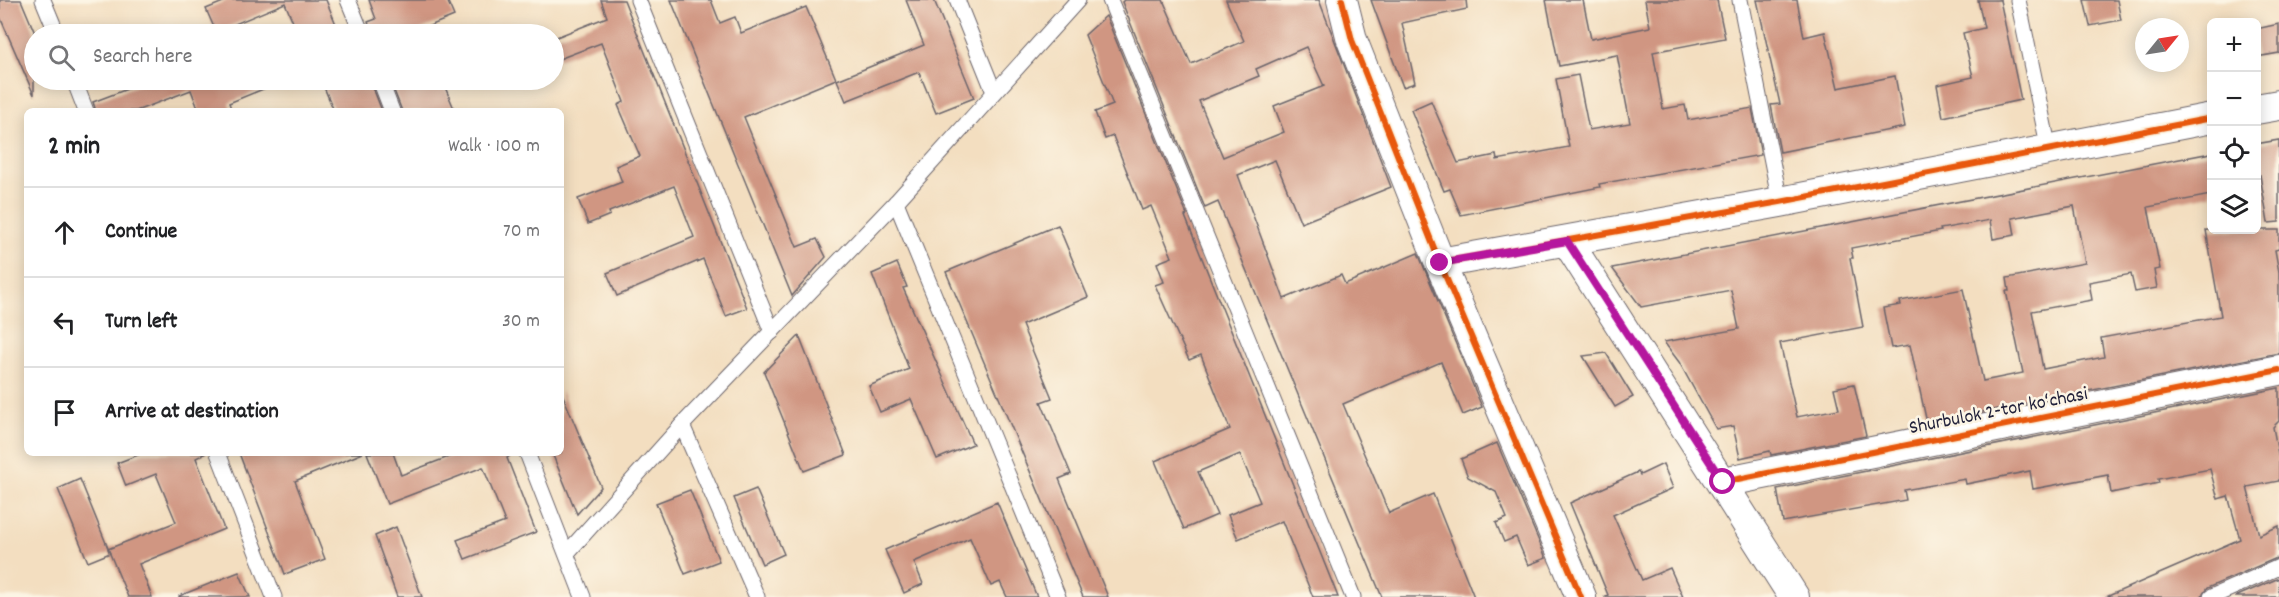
<!DOCTYPE html>
<html lang="en">
<head>
<meta charset="utf-8">
<style>
	:root { --surface:#fff; --page:#f6f6f6; --text:#202124; --muted:#757577; --line:#e0e0e0 }
	body { margin:0; font-family:Dekko,sans-serif; background:var(--page); color:var(--text) }
	.controls { position:absolute; right:18px; top:18px; display:grid; overflow:hidden; border-radius:9px; box-shadow:0 3px 15px #0003 }
	.controls button { width:54px; height:54px; display:grid; place-items:center; padding:0; border:0; border-bottom:2px solid var(--line); background:var(--surface); color:var(--text); font:30px sans-serif }
	.compass { position:absolute; left:2135px; top:18px; width:54px; height:54px; border-radius:50%; background:var(--surface); box-shadow:0 3px 15px #0003; rotate:60deg }
	.stop { position:absolute; width:18px; height:18px; margin:-14px; border:4px solid #b5179e; border-radius:50%; background:#fff }
	.stop.end { background:#b5179e; border-color:#fff; box-shadow:0 2px 6px #0008 }
	.list { margin:0; padding:0; list-style:none }
	h2 { display:flex; justify-content:space-between; align-items:center; height:78px; margin:0; padding:0 24px; font-size:26px }
	h2 small { font-size:20px; font-weight:400; color:var(--muted) }
	.list li { display:grid; grid-template-columns:39px 1fr auto; gap:18px; align-items:center; box-sizing:border-box; height:90px; padding:0 24px; border-top:2px solid var(--line) }
	.list b { display:block; font-size:22px; white-space:nowrap }
	.list em { font-size:20px; font-style:normal; color:var(--muted) }
	.icon { flex:none; width:33px; height:33px; fill:none; stroke:currentColor; stroke-width:2; stroke-linecap:round; stroke-linejoin:round }
	.map { position:relative; flex:none; width:2279px; height:597px; overflow:hidden }
	.search { position:absolute; background:var(--surface); box-shadow:0 3px 15px #0003; left:24px; top:24px; width:540px; height:66px; display:flex; align-items:center; gap:15px; box-sizing:border-box; padding:0 21px; border-radius:33px; color:var(--muted); font-size:22px }
	.panel { position:absolute; background:var(--surface); box-shadow:0 3px 15px #0003; left:24px; top:108px; width:540px; height:348px; border-radius:9px }
	.map>svg:first-child { display:block }
	.building { fill:#d09682; fill-rule:evenodd }
	.lines { fill:none; stroke-linecap:round; stroke-linejoin:round }
	.service-casing { stroke:#6b646a; stroke-width:17 }
	.minor-casing { stroke:#6b646a; stroke-width:32 }
	.service { stroke:#fff; stroke-width:15 }
	.minor { stroke:#fff; stroke-width:30 }
	.cycleway-casing { stroke:#fcf5e5; stroke-width:10 }
	.cycleway { stroke:#e8590c; stroke-width:6 }
	.route { stroke:#b5179e; stroke-width:8 }
	.labels { text-anchor:middle; stroke-width:5; stroke-linejoin:round; paint-order:stroke }
	.street-label { font-size:20px; fill:#22223b; stroke:#fcf5e5 }
</style>
</head>
<body>
<div class="map">
<svg width="2279" height="597" viewBox="0 0 2279 597">
	<rect width="100%" height="100%" fill="#fcf5e5"/>
	<filter id="ink" filterUnits="userSpaceOnUse"><feTurbulence type="fractalNoise" baseFrequency=".0167" numOctaves="2"/><feDisplacementMap in="SourceGraphic" scale="12" xChannelSelector="R" yChannelSelector="G"/><feConvolveMatrix kernelMatrix="1 2 1 2 8 2 1 2 1" color-interpolation-filters="sRGB"/></filter>
	<filter id="wash" filterUnits="userSpaceOnUse"><feTurbulence type="fractalNoise" baseFrequency=".008" numOctaves="4" result="noise"/><feDisplacementMap in="SourceGraphic" scale="24" xChannelSelector="R" yChannelSelector="G"/><feGaussianBlur stdDeviation="1.35" result="paint"/><feColorMatrix in="noise" values="0 0 0 0 0 0 0 0 0 0 0 0 0 0 0 0 0 1.4 0 .05"/><feComposite in="paint" operator="in"/></filter>
	<g filter="url(#wash)">
		<rect width="100%" height="100%" fill="#f3dec0"/>
		<g id="blocks">
			<!-- building -->
			<g class="building">
				<path d="M0,0H21L34,31V95L0,17Z"/>
				<path d="M228,0H326L340,34L350,30L352,34H298L285,3L216,32L206,9Z"/>
				<path d="M369,0H447L454,16L410,34H372L368,22L376,19Z"/>
				<path d="M601,0H624L747,308L726,316L703,259L617,296L607,273L694,237L674,186L609,212L610,215L588,224L578,199L622,182L616,166L640,156L618,105L624,102L601,43L559,59L554,47V38L607,17Z"/>
				<path d="M671,0H711L720,23L735,17L741,33L806,7L836,79L744,117L797,247L817,239L826,257L792,296Z"/>
				<path d="M906,0H934L974,98L936,113L919,72L846,101L837,80L924,45Z"/>
				<path d="M1124,0H1163L1191,64L1244,41L1226,0H1319L1391,187L1301,223L1275,160L1238,175L1284,299L1341,275L1345,284L1418,253L1482,407L1463,415L1441,362L1343,404L1389,513L1433,494L1474,597H1382L1218,202L1205,208L1122,2ZM1306,47L1324,86L1274,106L1284,132L1223,157L1199,101L1259,76L1256,69Z"/>
				<path d="M1371,0H1466L1467,9L1402,23L1415,83L1403,87Z"/>
				<path d="M1546,0H1583L1591,39L1650,27L1645,0H1717L1725,38L1653,52L1663,109L1685,105L1688,120L1752,108L1761,155L1599,184L1600,187L1461,215L1450,189L1444,191L1411,110L1431,101L1458,163L1496,155L1497,160L1569,147L1556,79L1578,75L1589,130L1630,123L1617,55L1559,66Z"/>
				<path d="M1757,0H1797L1804,37L1825,32L1838,88L1895,76L1905,127L1780,152L1771,105L1780,104Z"/>
				<path d="M1978,0H2000L2021,100L1943,117L1937,85L1973,77L1963,33L1984,28Z"/>
				<path d="M2084,0H2117L2121,20L2090,26Z"/>
				<path d="M1106,16L1187,215L1185,216L1338,597H1313L1282,521L1238,539L1228,515L1260,502L1240,454L1198,472L1217,515L1184,529L1155,461L1230,429L1201,355L1189,360L1155,285L1164,282L1157,263L1172,257L1151,206L1142,210L1113,136L1105,139L1095,112L1113,105L1085,35Z"/>
				<path d="M2279,24V53L2256,57V29Z"/>
				<path d="M151,80H285L229,103L232,111H199L191,90L136,111H96L93,102Z"/>
				<path d="M321,80H370L382,111H334Z"/>
				<path d="M390,80H442L455,111H402Z"/>
				<path d="M2279,140V222L2268,223L2260,175L2256,176V144Z"/>
				<path d="M2211,153V195L2148,207L2160,269L2154,270L2157,288L2135,292L2131,274L2089,282L2092,300L2032,311L2043,369L2104,357L2101,338L2221,316L2206,230H2279V249L2275,250L2279,272V353L1927,423L1910,345L1891,348L1883,308L1901,305L1900,301L1963,289L1983,381L2023,373L2006,291H2009L2007,278L2085,263L2074,206L2012,218L2015,235L1993,239L1990,220L1940,229L1941,231L1851,248L1853,258H1850L1863,327L1780,343L1797,417L1839,409L1834,388L1854,384L1866,436L1771,455L1770,451L1740,458L1733,426L1716,429L1679,362L1664,342L1739,329L1731,290L1641,307L1612,268Z"/>
				<path d="M1058,225L1088,297L1022,325L1052,398L1041,402L1071,474L1059,479L1108,597H1083L946,272Z"/>
				<path d="M897,263L907,287L903,288L973,444L937,459L911,399L880,412L869,386L909,369L872,274Z"/>
				<path d="M799,336L846,455L804,471L764,372Z"/>
				<path d="M1606,353L1633,397L1615,407L1583,356Z"/>
				<path d="M2279,388V421L2273,427L2279,459V481L2247,487L2259,535L2279,526V557L2207,588L2201,597H2106L2240,539L2228,496L2218,499L2210,469L2158,479L2159,483L2111,493L2108,475L2033,489L2030,471L1966,484L1965,479L1904,490L1906,500L1783,522L1777,489Z"/>
				<path d="M561,391L601,487L577,514L552,453H561Z"/>
				<path d="M1497,443L1546,558L1528,565L1516,537L1504,542L1496,523L1507,518L1496,492L1468,477L1461,459Z"/>
				<path d="M143,453H206L196,458L224,529L139,564L152,597H128L108,549L176,522L156,474L126,486L117,463Z"/>
				<path d="M239,453H363L295,481L325,559L285,574Z"/>
				<path d="M367,453H393L401,475L459,453H514L507,458L536,532L465,559L457,540L505,522L483,467L387,504Z"/>
				<path d="M1663,464L1673,488L1613,515L1642,580L1670,568L1683,597H1604L1608,595L1570,503L1638,472L1640,475Z"/>
				<path d="M80,479L110,553L88,562L58,489Z"/>
				<path d="M756,489L784,554L762,564L734,498Z"/>
				<path d="M690,490L719,561L685,574L656,503Z"/>
				<path d="M997,502L1037,597H1007L1000,582L991,586L970,538L914,562L923,584L904,593L885,550Z"/>
				<path d="M396,527L422,597H397L375,536Z"/>
				<path d="M239,572L250,597H179V596Z"/>
				<path d="M2279,578V597H2235Z"/>
			</g>
		</g>
	</g>
	<g filter="url(#ink)">
		<use href="#blocks" fill-opacity="0" stroke="#6b646a" stroke-width="1.5"/>
		<g class="lines">
			<defs>
				<g id="service">
					<path d="M43,0L57,34"/>
					<path d="M348,0L362,34"/>
					<path d="M638,0L772,332"/>
					<path d="M957,0L994,92"/>
					<path d="M1110,0L1353,597"/>
					<path d="M1740,0L1780,202"/>
					<path d="M2018,0L2049,150"/>
					<path d="M74,80L86,111"/>
					<path d="M380,80L392,111"/>
					<path d="M896,202L1058,597"/>
					<path d="M682,425L757,597"/>
					<path d="M218,453L274,597"/>
					<path d="M527,453L583,597"/>
					<path d="M567,553L682,425L896,202L1078,0"/>
					<path d="M2211,597L2279,567"/>
				</g>
				<g id="minor">
					<path d="M1342,0L1352,40L1440,263L1581,597"/>
					<path d="M2256,109L2279,105"/>
					<path d="M1567,241L1794,597"/>
					<path d="M1440,263L1780,202L2212,118"/>
					<path d="M1723,482L2279,370"/>
				</g>
			</defs>
			<!-- service casing -->
			<use href="#service" class="service-casing"/>
			<!-- minor casing -->
			<use href="#minor" class="minor-casing"/>
			<!-- service -->
			<use href="#service" class="service"/>
			<!-- minor -->
			<use href="#minor" class="minor"/>
			<defs>
				<g id="cycleway">
					<path d="M1342,0L1352,40L1440,263L1581,597"/>
					<path d="M1440,263L1780,202L2212,118"/>
					<path d="M1723,482L2279,370"/>
				</g>
			</defs>
			<!-- cycleway casing -->
			<use href="#cycleway" class="cycleway-casing"/>
			<!-- cycleway -->
			<use href="#cycleway" class="cycleway"/>
		</g>
	</g>
	<g class="lines" filter="url(#ink)">
		<!-- route -->
		<path class="route" d="M1440,263L1567,241L1723,482"/>
	</g>
	<g class="labels">
		<!-- street labels -->
		<g class="street-label">
			<text transform="translate(1998 409) rotate(-11)" y="7">Shurbulok 2-tor ko‘chasi</text>
		</g>
	</g>
</svg>
<div class="controls">
<button>+</button>
<button>−</button>
<button><svg class="icon" aria-label="locate" viewBox="0 0 24 24"><circle cx="12" cy="12" r="6"/><path d="M12 2v4M12 18v4M2 12h4M18 12h4"/></svg></button>
<button><svg class="icon" aria-label="layers" viewBox="0 0 24 24"><path d="M12 4l9 5-9 5-9-5zM3 14l9 5 9-5"/></svg></button>
</div>
<svg class="compass" viewBox="-18 -18 36 36"><path d="M0-13l5 13h-10z" fill="#e53935"/><path d="M0 13l5-13h-10z" fill="#757577"/></svg>
<div class="stop" style="left:1723px;top:482px"></div>
<div class="stop end" style="left:1440px;top:263px"></div>
<div class="search"><svg class="icon" aria-label="search" viewBox="0 0 24 24"><circle cx="10" cy="10" r="6"/><path d="M15 15l6 6"/></svg>Search here</div>
<section class="panel">
<h2>2 min<small>Walk · 100 m</small></h2>
<ul class="list">
<li><svg class="icon" aria-label="ahead" viewBox="0 0 24 24"><path d="M12 20V5M6 11l6-6 6 6"/></svg><div><b>Continue</b></div><em>70 m</em></li>
<li><svg class="icon" aria-label="left" viewBox="0 0 24 24"><path d="M17 20v-9H6M10 6l-5 5 5 5"/></svg><div><b>Turn left</b></div><em>30 m</em></li>
<li><svg class="icon" aria-label="arrive" viewBox="0 0 24 24"><path d="M6 21V4h12l-3 4 3 4H6"/></svg><div><b>Arrive at destination</b></div></li>
</ul>
</section>
</div>
</body>
</html>
